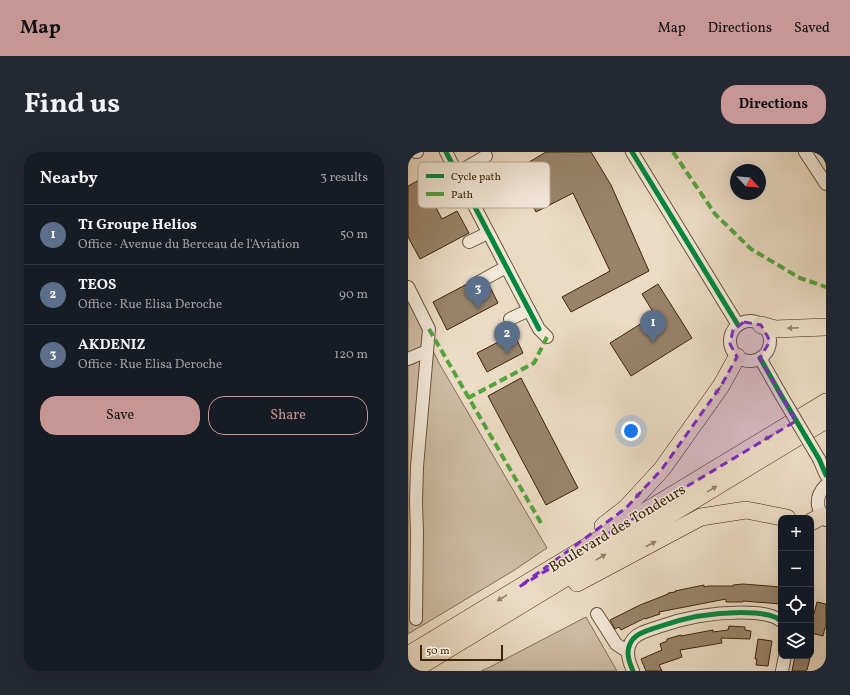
<!DOCTYPE html>
<html lang="en">
<head>
<meta charset="utf-8">
<style>
	:root { --surface:#171b24; --page:#242831; --text:#f1f3f6; --muted:#9ea1a6; --line:#363941; --accent:#c59692 }
	body { margin:0; font-family:Vollkorn,serif; background:var(--page); color:var(--text) }
	.controls { position:absolute; right:12px; bottom:12px; display:grid; overflow:hidden; border-radius:8px; box-shadow:0 4px 16px #0002 }
	.controls button { width:36px; height:36px; display:grid; place-items:center; padding:0; border:0; border-bottom:1px solid var(--line); background:var(--surface); color:var(--text); font:20px sans-serif }
	.compass { position:absolute; left:322px; top:12px; width:36px; height:36px; border-radius:50%; background:var(--surface); box-shadow:0 4px 16px #0002; rotate:116deg }
	.scale { position:absolute; left:12px; bottom:10px; width:83px; box-sizing:border-box; padding-left:4px; border:2px solid #3e2409; border-top:0; font-size:11px; line-height:14px; white-space:nowrap; color:#3e2409; -webkit-text-stroke:3px #f2e8d9; paint-order:stroke }
	.you { position:absolute; left:223px; top:279px; width:14px; height:14px; margin:-10px; border:3px solid #fff; border-radius:50%; background:#1a73e8; box-shadow:0 0 0 6px #1a73e833 }
	.badge { display:grid; place-items:center; width:26px; height:26px; border-radius:50%; background:var(--accent); color:#fff; font-size:13px; font-weight:700 }
	.pin { position:absolute; translate:-50% -33px; filter:drop-shadow(0 1px 2px #0008) }
	.pin::after { content:''; position:absolute; top:21px; width:14px; height:12px; background:inherit; clip-path:polygon(0 0,100% 0,50% 100%) }
	.list { margin:0; padding:0; list-style:none }
	h2 { display:flex; justify-content:space-between; align-items:center; height:52px; margin:0; padding:0 16px; font-size:17px }
	h2 small { font-size:13px; font-weight:400; color:var(--muted) }
	.list li { display:grid; grid-template-columns:26px 1fr auto; gap:12px; align-items:center; box-sizing:border-box; height:60px; padding:0 16px; border-top:1px solid var(--line) }
	.list b { display:block; font-size:15px; white-space:nowrap }
	.list p { margin:0; font-size:13px; white-space:nowrap; color:var(--muted) }
	.list em { font-size:13px; font-style:normal; color:var(--muted) }
	.actions { display:flex; gap:8px; padding:12px 16px }
	.actions a { flex:1; padding:9px 0; border:1px solid var(--accent); border-radius:16px; text-align:center; font-size:14px; color:var(--accent) }
	.actions .main { background:var(--accent); color:#111 }
	.icon { flex:none; width:22px; height:22px; fill:none; stroke:currentColor; stroke-width:2; stroke-linecap:round; stroke-linejoin:round }
	.map { position:relative; flex:none; width:418px; height:519px; overflow:hidden; border-radius:16px }
	header { display:flex; align-items:center; gap:24px; box-sizing:border-box; height:56px; padding:0 20px; background:var(--accent); color:#111 }
	header strong { font-size:19px }
	nav { display:flex; gap:22px; margin-inline-start:auto; font-size:14px }
	.intro { display:flex; align-items:center; justify-content:space-between; box-sizing:border-box; height:96px; padding:0 24px }
	h1 { margin:0; font-size:28px }
	.button { padding:10px 18px; border-radius:16px; background:var(--accent); color:#111; font-size:14px; font-weight:700 }
	main { display:flex; gap:24px; padding:0 24px }
	aside { flex:1; background:var(--surface); border-radius:16px; box-shadow:0 4px 16px #0002 }
	.map>svg:first-child { display:block }
	.green { fill:#cebca4; stroke:#867056 }
	.building { fill:#98836a; stroke:#3e2409 }
	.lines { fill:none; stroke-linecap:round; stroke-linejoin:round }
	.minor-casing { stroke:#695238; stroke-width:14 }
	.highway-casing { stroke:#3e2409; stroke-width:18 }
	.minor { stroke:#f2e8d9; stroke-width:12 }
	.highway { stroke:#ebdbc4; stroke-width:17 }
	.minor-bridge-casing { stroke:#695238; stroke-width:14; stroke-linecap:butt }
	.minor-bridge { stroke:#f2e8d9; stroke-width:12 }
	.quiet { stroke:#54a33e; stroke-width:4; stroke-dasharray:8 4; stroke-linecap:butt }
	.cycleway-casing { stroke:#f2e8d9; stroke-width:8 }
	.cycleway { stroke:#00873e; stroke-width:5 }
	.oneway { fill:#948066 }
	.marked { fill:#7b2cbf; fill-opacity:0.2; stroke:#7b2cbf; stroke-width:3; stroke-dasharray:8 5; stroke-linejoin:round }
	.labels { text-anchor:middle; stroke-width:3; stroke-linejoin:round; paint-order:stroke }
	.street-label { font-size:15px; fill:#3e2409; stroke:#f2e8d9 }
	.key { fill:#f2e8d9; stroke:#bcad9b; stroke-width:1 }
	.key-label { font-size:11px; fill:#3e2409 }
</style>
</head>
<body>
<header>
<strong>Map</strong>
<nav><a>Map</a><a>Directions</a><a>Saved</a></nav>
</header>
<div class="intro"><h1>Find us</h1><a class="button">Directions</a></div>
<main>
<aside>
<h2>Nearby<small>3 results</small></h2>
<ul class="list">
<li><span class="badge" style="background:#5c6f8a">1</span><div><b>T1 Groupe Helios</b><p>Office · Avenue du Berceau de l'Aviation</p></div><em>50 m</em></li>
<li><span class="badge" style="background:#5c6f8a">2</span><div><b>TEOS</b><p>Office · Rue Elisa Deroche</p></div><em>90 m</em></li>
<li><span class="badge" style="background:#5c6f8a">3</span><div><b>AKDENIZ</b><p>Office · Rue Elisa Deroche</p></div><em>120 m</em></li>
</ul>
<div class="actions"><a class="main">Save</a><a>Share</a></div>
</aside>
<div class="map">
<svg width="418" height="519" viewBox="0 0 418 519">
	<rect width="100%" height="100%" fill="#ebdbc4"/>
	<filter id="stains"><feTurbulence type="fractalNoise" baseFrequency=".005" numOctaves="4"/><feColorMatrix values="0 0 0 0 .2 0 0 0 0 .09 0 0 0 0 .02 0 0 0 .5 -.17"/></filter>
	<radialGradient id="worn" r=".72"><stop offset=".6" stop-color="#630" stop-opacity="0"/><stop offset="1" stop-color="#630" stop-opacity=".3"/></radialGradient>
	<!-- green -->
	<g class="green">
		<path d="M0,148L31,211L139,396L105,419L0,482Z"/>
		<path d="M178,465L209,519H73L82,515Z"/>
	</g>
	<!-- building -->
	<g class="building">
		<path d="M138,0H183L203,33L241,119L163,160L154,145L202,119L165,41L128,60L106,19Z"/>
		<path d="M13,27L34,67L49,59L61,81L12,107L0,85V34Z"/>
		<path d="M63,130L64,133L69,140L81,133L90,151L39,178L25,150Z"/>
		<path d="M250,132L284,186L223,224L202,191L247,163L234,142Z"/>
		<path d="M106,182L115,201L79,220L69,201Z"/>
		<path d="M113,226L170,336L138,353L80,244Z"/>
		<path d="M335,432L373,435V452L335,449V450H318V447L251,460L252,462L237,467V466L213,478L211,475L207,477L202,468L232,453L260,442V441L267,440V439L296,433V435L301,434H325V433Z"/>
		<path d="M409,450L418,452V476H417L415,484L403,481V461L406,462Z"/>
		<path d="M321,474L337,475V478L343,479L342,487L313,486L314,491L272,498L274,505L251,513L254,519H238L233,507L254,498L252,492L259,489V487L273,483V484L305,478V480L320,478Z"/>
		<path d="M350,487L364,489L360,514L348,513L349,507H347Z"/>
		<path d="M387,504H401V506H402L399,518H398L397,519H384Z"/>
	</g>
	<g class="lines">
		<defs>
			<g id="minor">
				<path d="M8,0H9"/>
				<path d="M38,0L131,177L139,185"/>
				<path d="M224,0L330,173"/>
				<path d="M397,0L418,32"/>
				<path d="M49,21L78,4"/>
				<path d="M61,90L80,81"/>
				<path d="M71,130L98,115"/>
				<path d="M0,135L21,177L9,315L8,350L9,380L8,467"/>
				<path d="M102,167L121,158"/>
				<circle cx="342" cy="189" r="20"/>
				<path d="M352,206L373,243"/>
				<path d="M0,207L19,199"/>
				<path d="M411,307L418,323"/>
				<path d="M418,333C407,344 407,356 418,368"/>
				<path d="M189,462L208,492L220,500"/>
				<path d="M225,519C220,508 217,497 225,487C231,480 242,478 250,475C281,464 314,459 347,461C356,462 366,463 373,469"/>
				<path d="M374,519L377,504"/>
			</g>
			<g id="highway">
				<path d="M353,173L367,177L418,175"/>
				<path d="M403,370L414,364"/>
				<path d="M195,374L218,356L254,317L313,234L329,205"/>
				<path d="M169,431L293,365L338,358L379,366"/>
				<path d="M0,503L418,250"/>
				<path d="M4,519L418,268"/>
			</g>
		</defs>
		<!-- minor casing -->
		<use href="#minor" class="minor-casing"/>
		<!-- highway casing -->
		<use href="#highway" class="highway-casing"/>
		<!-- minor -->
		<use href="#minor" class="minor"/>
		<!-- highway -->
		<use href="#highway" class="highway"/>
		<defs>
			<path id="minor-bridge" d="M373,243L411,307"/>
		</defs>
		<!-- minor-bridge casing -->
		<use href="#minor-bridge" class="minor-bridge-casing"/>
		<!-- minor-bridge -->
		<use href="#minor-bridge" class="minor-bridge"/>
		<!-- quiet -->
		<g class="quiet">
			<path d="M265,0L307,62L343,97L392,126L418,135"/>
			<path d="M21,177L133,371"/>
			<path d="M60,246L126,211L139,185"/>
		</g>
		<defs>
			<g id="cycleway">
				<path d="M38,0L131,177"/>
				<path d="M224,0L330,173"/>
				<path d="M352,206L373,243L411,307L418,323"/>
				<path d="M225,519C220,508 217,497 225,487C231,480 242,478 250,475C281,464 314,459 347,461C356,462 366,463 373,469"/>
			</g>
		</defs>
		<!-- cycleway casing -->
		<use href="#cycleway" class="cycleway-casing"/>
		<!-- cycleway -->
		<use href="#cycleway" class="cycleway"/>
	</g>
	<!-- one-way arrows -->
	<defs><path id="oneway-solid" d="M-6-.8H1V-3.2L6.5 0L1 3.2V.8H-6Z"/></defs>
	<g class="oneway">
		<use href="#oneway-solid" transform="translate(385 176) rotate(177)"/>
		<use href="#oneway-solid" transform="translate(310 238) rotate(125)"/>
		<use href="#oneway-solid" transform="translate(361 285) rotate(149)"/>
		<use href="#oneway-solid" transform="translate(304 337) rotate(-31)"/>
		<use href="#oneway-solid" transform="translate(231 342) rotate(132)"/>
		<use href="#oneway-solid" transform="translate(243 392) rotate(-28)"/>
		<use href="#oneway-solid" transform="translate(193 405) rotate(-31)"/>
		<use href="#oneway-solid" transform="translate(94 446) rotate(149)"/>
	</g>
	<!-- marked area -->
	<path class="marked" d="M336,170L353,173L362,189L352,206L388,269L111,435L218,356L254,317L313,234L329,205L322,192L325,178Z"/>
	<g class="labels">
		<!-- street labels -->
		<g class="street-label">
			<text transform="translate(209 376) rotate(-31)" y="5">Boulevard des Tondeurs</text>
		</g>
	</g>
	<!-- legend -->
	<rect x="10" y="10" width="132" height="46" rx="6" class="key"/>
	<rect x="18" y="22" width="18" height="4" fill="#00873e"/>
	<rect x="18" y="40" width="18" height="4" fill="#54a33e"/>
	<g class="key-label">
		<text x="43" y="28">Cycle path</text>
		<text x="43" y="46">Path</text>
	</g>
	<rect width="100%" height="100%" filter="url(#stains)"/>
	<rect width="100%" height="100%" fill="url(#worn)"/>
</svg>
<div class="controls">
<button>+</button>
<button>−</button>
<button><svg class="icon" aria-label="locate" viewBox="0 0 24 24"><circle cx="12" cy="12" r="6"/><path d="M12 2v4M12 18v4M2 12h4M18 12h4"/></svg></button>
<button><svg class="icon" aria-label="layers" viewBox="0 0 24 24"><path d="M12 4l9 5-9 5-9-5zM3 14l9 5 9-5"/></svg></button>
</div>
<svg class="compass" viewBox="-18 -18 36 36"><path d="M0-13l5 13h-10z" fill="#e53935"/><path d="M0 13l5-13h-10z" fill="#9ea1a6"/></svg>
<div class="scale">50 m</div>
<div class="you"></div>
<div class="pin badge" style="left:245px;top:191px;background:#5c6f8a">1</div>
<div class="pin badge" style="left:99px;top:202px;background:#5c6f8a">2</div>
<div class="pin badge" style="left:70px;top:157px;background:#5c6f8a">3</div>
</div>
</main>
</body>
</html>
